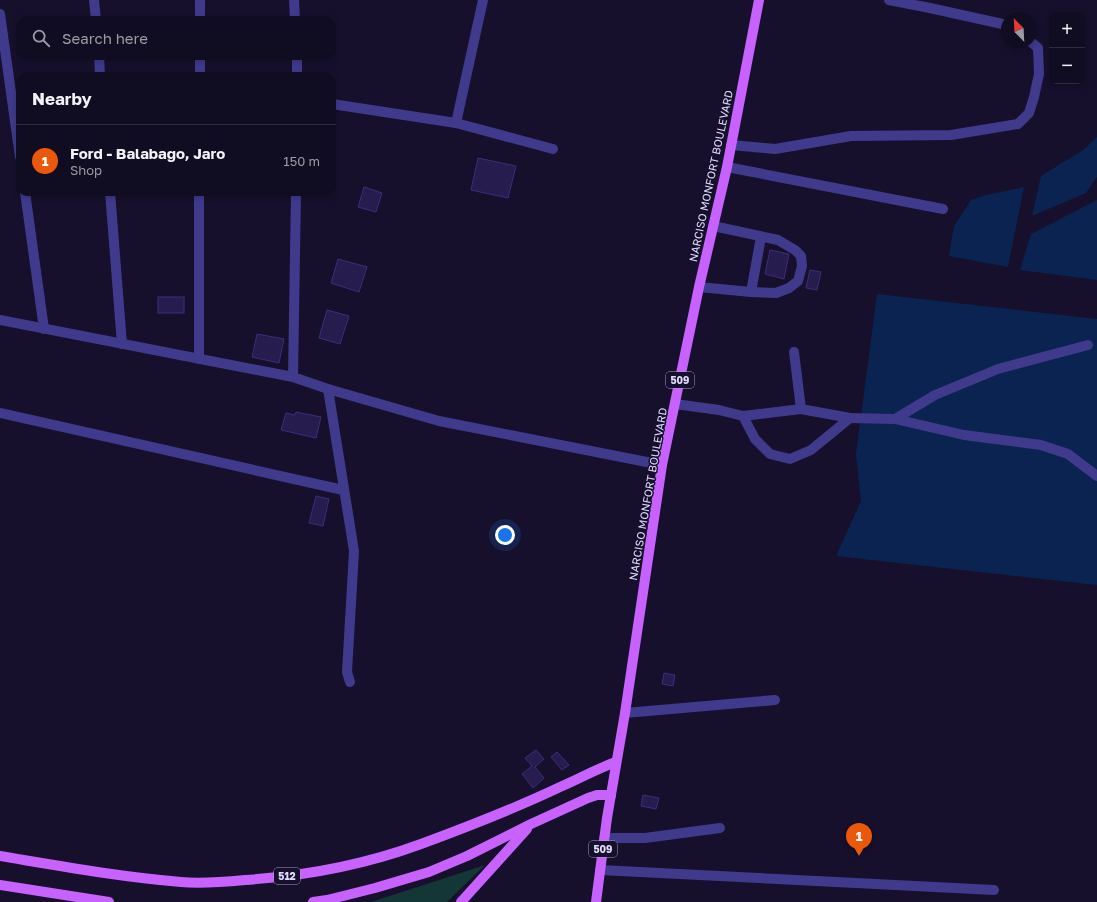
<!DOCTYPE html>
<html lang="en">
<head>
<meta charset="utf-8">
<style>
	:root { --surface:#100c21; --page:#1e1a2e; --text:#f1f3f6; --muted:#9c9ba5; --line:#302c3f; --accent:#ea580c }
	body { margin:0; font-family:"Golos Text",sans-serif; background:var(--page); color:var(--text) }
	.controls { position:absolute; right:12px; top:12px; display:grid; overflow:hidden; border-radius:8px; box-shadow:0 2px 6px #0003 }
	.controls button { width:36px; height:36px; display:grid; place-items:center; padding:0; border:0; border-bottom:1px solid var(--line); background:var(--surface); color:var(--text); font:20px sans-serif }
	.compass { position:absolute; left:1001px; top:12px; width:36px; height:36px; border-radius:50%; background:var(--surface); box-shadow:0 2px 6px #0003; rotate:336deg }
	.you { position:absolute; left:505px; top:535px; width:14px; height:14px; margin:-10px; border:3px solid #fff; border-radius:50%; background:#1a73e8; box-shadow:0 0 0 6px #1a73e833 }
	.badge { display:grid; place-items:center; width:26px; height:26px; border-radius:50%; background:var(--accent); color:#fff; font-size:13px; font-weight:700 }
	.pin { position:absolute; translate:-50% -33px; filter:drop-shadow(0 1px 2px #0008) }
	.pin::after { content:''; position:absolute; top:21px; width:14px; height:12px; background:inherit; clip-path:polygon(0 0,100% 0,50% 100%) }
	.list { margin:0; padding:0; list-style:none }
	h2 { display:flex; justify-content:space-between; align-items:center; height:52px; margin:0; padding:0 16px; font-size:17px }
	h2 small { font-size:13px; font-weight:400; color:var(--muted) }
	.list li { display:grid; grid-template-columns:26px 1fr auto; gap:12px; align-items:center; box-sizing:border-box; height:72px; padding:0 16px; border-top:1px solid var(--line) }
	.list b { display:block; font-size:15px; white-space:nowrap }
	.list p { margin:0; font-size:13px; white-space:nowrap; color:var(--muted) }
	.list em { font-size:13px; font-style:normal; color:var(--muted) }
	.icon { flex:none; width:22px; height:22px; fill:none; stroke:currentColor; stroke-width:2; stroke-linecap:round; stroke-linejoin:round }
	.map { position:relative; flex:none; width:1097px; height:902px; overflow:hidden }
	.search { position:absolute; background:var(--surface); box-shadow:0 2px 6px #0003; left:16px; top:16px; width:320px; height:44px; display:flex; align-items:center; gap:10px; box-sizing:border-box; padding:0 14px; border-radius:12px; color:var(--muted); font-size:15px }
	.panel { position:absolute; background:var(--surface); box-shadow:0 2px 6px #0003; left:16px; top:72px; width:320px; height:124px; border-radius:12px }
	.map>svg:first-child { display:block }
	.green { fill:#133636 }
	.water { fill:#0b2350 }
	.building { fill:#271c4e; stroke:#3e2d7a }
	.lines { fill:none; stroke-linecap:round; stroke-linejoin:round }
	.minor { stroke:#3f3a8c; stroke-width:10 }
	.major { stroke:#c862ff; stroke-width:10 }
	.labels { text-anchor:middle; stroke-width:3; stroke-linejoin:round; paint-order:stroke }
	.shield { fill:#16102c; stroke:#a39ec0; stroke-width:1 }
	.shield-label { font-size:10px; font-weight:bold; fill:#e0dbff }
	.street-label { font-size:11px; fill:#e0dbff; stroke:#16102c }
</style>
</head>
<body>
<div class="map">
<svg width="1097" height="902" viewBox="0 0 1097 902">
	<rect width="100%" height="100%" fill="#16102c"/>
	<!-- green -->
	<path class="green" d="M485,865L447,902H371Z"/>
	<!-- water -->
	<g class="water">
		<path d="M1097,137V177L1086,193L1032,216L1041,176L1083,150Z"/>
		<path d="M1024,187L1008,267L949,256L954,226L971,200L986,195Z"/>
		<path d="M1097,200V280L1020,270L1031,234Z"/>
		<path d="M877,294L1097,319V585L836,556L861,501L856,454Z"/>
	</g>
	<!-- building -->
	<g class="building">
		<path d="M478,158L516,166L508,198L471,190Z"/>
		<path d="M364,187L382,193L376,212L358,207Z"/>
		<path d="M770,250L789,254L784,279L765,274Z"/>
		<path d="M338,259L367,267L359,292L331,283Z"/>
		<path d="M810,270L821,272L817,290L806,288Z"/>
		<rect x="158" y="297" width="26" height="16"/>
		<path d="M327,310L349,316L340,344L319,338Z"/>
		<path d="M257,334L284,339L279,363L252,357Z"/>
		<path d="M296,412L321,417L316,438L281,430L286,413L295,415Z"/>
		<path d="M316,496L329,499L323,526L309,523Z"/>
		<path d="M664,673L675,675L673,686L662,684Z"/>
		<path d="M536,750L544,759L535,767L544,778L533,788L522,774L532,766L525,758Z"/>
		<path d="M557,752L569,765L562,770L551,757Z"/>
		<path d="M643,795L659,798L656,809L641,806Z"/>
	</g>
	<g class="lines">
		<!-- minor -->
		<g class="minor">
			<path d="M94,0L96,20"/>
			<path d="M294,0L295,20"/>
			<path d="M889,0L930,8L1007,25"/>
			<path d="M0,14L20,157"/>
			<path d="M200,20V0"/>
			<path d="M99,56L100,76"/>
			<path d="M297,56V76"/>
			<path d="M200,76V56"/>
			<path d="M332,104L456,123L553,149"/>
			<path d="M456,123L483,0"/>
			<path d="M731,145L775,149L851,136L951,135L1018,124L1029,113L1034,97L1039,74L1038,48L1031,42"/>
			<path d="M727,167L943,209"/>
			<path d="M25,192L44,329"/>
			<path d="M110,192L122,344"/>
			<path d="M699,287L751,292L776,293L789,288L798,281L802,266L801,256L795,250L778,240L713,226"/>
			<path d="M751,292L761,237"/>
			<path d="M0,320L293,377L328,389L439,421L662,465"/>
			<path d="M794,352L801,409"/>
			<path d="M199,359V192"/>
			<path d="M293,377L296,192"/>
			<path d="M328,389L354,551L347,672L350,682"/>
			<path d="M675,404L719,410L743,416L801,409L850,418L895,419L964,435L1041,445L1068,454L1097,476"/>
			<path d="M0,413L343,490"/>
			<path d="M743,416L755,439L770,454L790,459L811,450L850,418"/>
			<path d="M895,419L935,395L998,369L1088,345"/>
			<path d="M625,713L775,700"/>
			<path d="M604,838H645L720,828"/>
			<path d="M600,870L994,890"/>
		</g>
		<!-- major -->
		<g class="major">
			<path d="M0,856C60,866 120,877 181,882C202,884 224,882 245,880C305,876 364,865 421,844C467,827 516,808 560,787C579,779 596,769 616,762"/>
			<path d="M0,885L109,902"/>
			<path d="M313,902L327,900L375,888L429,872L467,856L531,824L588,798L597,795H611"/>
			<path d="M461,902L527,829"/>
			<path d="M596,902L607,818L625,713L662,465L699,287L727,167L759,0"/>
		</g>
	</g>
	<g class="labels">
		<!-- shield labels -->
		<g class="shield">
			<rect x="666" y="372" width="28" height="16" rx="3"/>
			<rect x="589" y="841" width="28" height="16" rx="3"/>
			<rect x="274" y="868" width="26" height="16" rx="3"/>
		</g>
		<g class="shield-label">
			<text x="680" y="384">509</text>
			<text x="603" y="853">509</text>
			<text x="287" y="880">512</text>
		</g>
		<!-- street labels -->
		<g class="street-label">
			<text transform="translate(711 176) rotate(-78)" y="4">NARCISO MONFORT BOULEVARD</text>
			<text transform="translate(648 494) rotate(-80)" y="4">NARCISO MONFORT BOULEVARD</text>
		</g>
	</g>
</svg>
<div class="controls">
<button>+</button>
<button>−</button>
</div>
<svg class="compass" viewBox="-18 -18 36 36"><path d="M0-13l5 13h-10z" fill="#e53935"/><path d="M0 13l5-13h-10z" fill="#9c9ba5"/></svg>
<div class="you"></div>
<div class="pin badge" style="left:859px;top:856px">1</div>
<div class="search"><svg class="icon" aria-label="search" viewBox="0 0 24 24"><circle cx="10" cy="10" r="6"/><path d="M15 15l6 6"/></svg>Search here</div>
<section class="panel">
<h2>Nearby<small></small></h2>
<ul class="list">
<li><span class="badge">1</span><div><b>Ford - Balabago, Jaro</b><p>Shop</p></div><em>150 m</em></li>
</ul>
</section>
</div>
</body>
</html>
